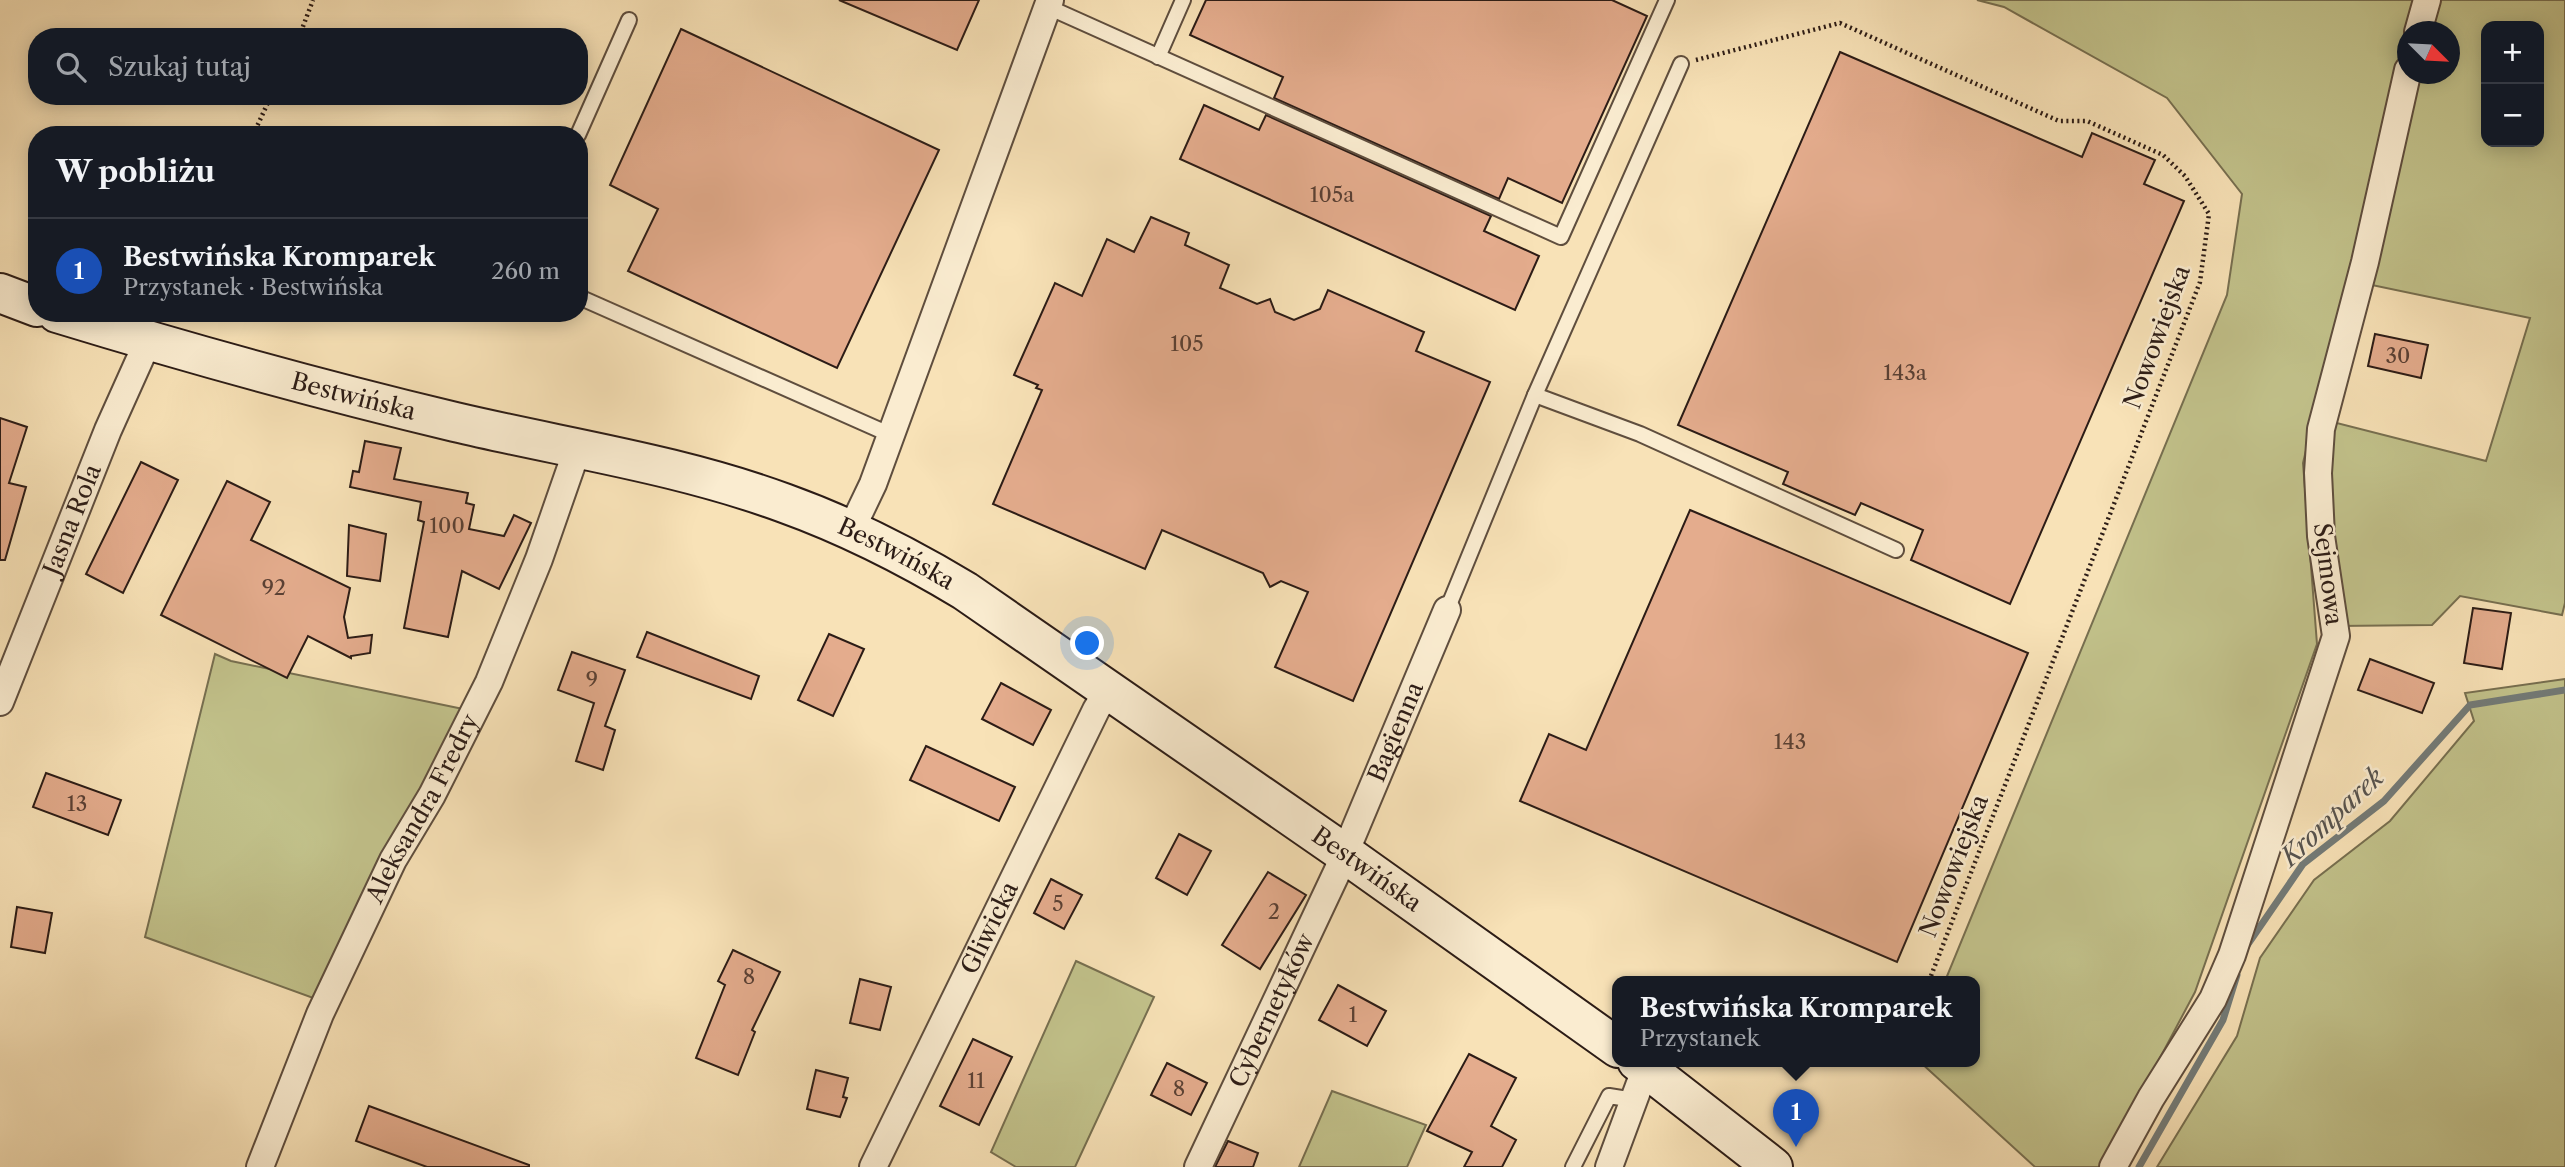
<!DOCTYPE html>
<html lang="pl">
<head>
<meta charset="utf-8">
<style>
	:root { --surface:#171b24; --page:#20242c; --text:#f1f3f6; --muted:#9ea1a6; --line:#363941; --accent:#db2777 }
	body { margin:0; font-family:"Libre Caslon Text",serif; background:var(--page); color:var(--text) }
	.controls { position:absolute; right:21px; top:21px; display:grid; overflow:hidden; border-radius:14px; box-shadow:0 4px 18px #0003 }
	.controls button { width:63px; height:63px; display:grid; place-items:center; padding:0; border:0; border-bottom:2px solid var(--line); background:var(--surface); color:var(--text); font:35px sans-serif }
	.compass { position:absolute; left:2397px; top:21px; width:63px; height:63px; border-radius:50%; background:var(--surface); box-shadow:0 4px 18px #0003; rotate:114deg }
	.you { position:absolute; left:1088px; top:644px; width:24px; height:24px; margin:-18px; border:5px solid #fff; border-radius:50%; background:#1a73e8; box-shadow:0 0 0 10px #1a73e833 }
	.badge { display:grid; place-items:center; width:46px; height:46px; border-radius:50%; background:var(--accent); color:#fff; font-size:23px; font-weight:700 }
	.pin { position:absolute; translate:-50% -58px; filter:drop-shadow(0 2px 4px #0008) }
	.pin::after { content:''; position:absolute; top:37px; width:24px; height:21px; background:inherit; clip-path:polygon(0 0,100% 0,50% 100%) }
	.popup { position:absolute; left:1612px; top:976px; width:368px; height:91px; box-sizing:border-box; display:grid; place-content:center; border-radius:14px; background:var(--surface); filter:drop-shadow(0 2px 5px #0005); font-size:23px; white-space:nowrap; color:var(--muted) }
	.popup b { font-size:26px; color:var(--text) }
	.popup::after { content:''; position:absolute; left:50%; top:100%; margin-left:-14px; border:14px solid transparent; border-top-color:var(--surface) }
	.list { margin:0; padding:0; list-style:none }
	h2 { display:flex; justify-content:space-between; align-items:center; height:91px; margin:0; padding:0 28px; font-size:30px }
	h2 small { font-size:23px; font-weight:400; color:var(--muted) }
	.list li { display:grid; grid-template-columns:46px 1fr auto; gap:21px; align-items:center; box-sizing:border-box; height:105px; padding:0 28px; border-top:2px solid var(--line) }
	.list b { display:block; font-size:26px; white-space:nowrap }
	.list p { margin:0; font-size:23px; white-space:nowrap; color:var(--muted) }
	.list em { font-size:23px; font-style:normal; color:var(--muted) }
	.icon { flex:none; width:38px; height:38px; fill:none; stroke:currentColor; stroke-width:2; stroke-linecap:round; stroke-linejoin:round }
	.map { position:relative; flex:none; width:2565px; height:1167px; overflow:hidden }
	.search { position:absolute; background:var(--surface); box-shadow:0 4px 18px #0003; left:28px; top:28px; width:560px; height:77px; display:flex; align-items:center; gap:18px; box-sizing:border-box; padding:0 24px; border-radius:28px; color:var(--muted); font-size:26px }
	.panel { position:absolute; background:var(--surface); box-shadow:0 4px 18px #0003; left:28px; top:126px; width:560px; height:196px; border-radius:28px }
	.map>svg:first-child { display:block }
	.green { fill:#c2c28b; stroke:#776f50; stroke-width:2; fill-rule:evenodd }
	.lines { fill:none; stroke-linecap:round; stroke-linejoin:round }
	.stream { stroke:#737b78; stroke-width:7 }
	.building { fill:#e4ac8d; stroke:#2c1c16; stroke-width:2 }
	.lane-casing { stroke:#5f4e3e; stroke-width:18 }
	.street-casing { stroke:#5f4e3e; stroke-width:30 }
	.secondary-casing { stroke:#2c1c16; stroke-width:42 }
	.path { stroke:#2c1c16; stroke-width:4.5; stroke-dasharray:2 3.5; stroke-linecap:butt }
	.lane { stroke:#faecd0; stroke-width:14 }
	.street { stroke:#faecd0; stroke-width:26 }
	.secondary { stroke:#faecd0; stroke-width:38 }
	.labels { text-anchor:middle; stroke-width:5; stroke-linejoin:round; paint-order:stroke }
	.number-label { font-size:21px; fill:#5a4034 }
	.street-label { font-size:24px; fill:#2c1c16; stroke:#faecd0 }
	.water-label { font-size:26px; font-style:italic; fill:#56534f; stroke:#faecd0 }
</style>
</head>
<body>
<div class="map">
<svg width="2565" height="1167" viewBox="0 0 2565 1167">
	<rect width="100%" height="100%" fill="#f8e2b7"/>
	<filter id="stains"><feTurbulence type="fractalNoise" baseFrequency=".00286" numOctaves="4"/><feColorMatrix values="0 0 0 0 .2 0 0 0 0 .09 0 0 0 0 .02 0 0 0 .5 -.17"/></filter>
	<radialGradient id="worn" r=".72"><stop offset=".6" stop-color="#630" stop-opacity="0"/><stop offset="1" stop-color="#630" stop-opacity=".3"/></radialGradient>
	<!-- green -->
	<g class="green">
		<path d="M1977,0H2414L2303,463L2317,644L2195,992L2102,1167H2035L1919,1061H1974V981H1945L2227,295L2242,194L2167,98L2004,7Z"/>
		<path d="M2434,0H2565V603L2562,615L2460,596L2432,625L2338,626L2328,546L2329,421L2486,461L2530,318L2367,284L2413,74H2450V32L2425,31ZM2486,26H2539V142H2486Z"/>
		<path d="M215,654L231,661L463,709L316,999L145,937Z"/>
		<path d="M2565,679V1167H2157L2237,1036L2260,958L2314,880L2390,821L2474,721L2465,693Z"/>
		<path d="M1076,961L1154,997L1075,1167H1016L991,1152Z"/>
		<path d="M1332,1091L1426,1125L1407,1167H1299Z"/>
	</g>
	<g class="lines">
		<!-- stream -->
		<g class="stream">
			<path d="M2246,947L2303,864L2384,801L2470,705L2565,690"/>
			<path d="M2139,1167L2223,1020L2237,975"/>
		</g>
	</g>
	<!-- building -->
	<g class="building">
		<path d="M839,0H979L957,50Z"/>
		<path d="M1206,0H1612L1647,16L1562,203L1508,178L1499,199L1274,98L1283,77L1190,35Z"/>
		<path d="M681,29L939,150L837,368L628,271L658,209L610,185Z"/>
		<path d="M1840,52L2082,157L2092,133L2155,160L2144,184L2184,201L2010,604L1911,560L1923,530L1861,503L1855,515L1820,500L1783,484L1788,472L1678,425Z"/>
		<path d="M1204,105L1259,130L1266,115L1491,216L1484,231L1539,256L1515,310L1180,159Z"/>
		<path d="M1151,217L1189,233L1185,245L1229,265L1220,288L1257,304L1270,299L1275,312L1294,320L1320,309L1328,290L1424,332L1416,351L1490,382L1353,701L1275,667L1308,592L1281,581L1270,587L1263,573L1162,530L1145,569L993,504L1042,390L1036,388L1038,385L1014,375L1055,283L1082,296L1107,239L1134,252Z"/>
		<path d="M2375,334L2428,345L2421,378L2368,366Z"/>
		<path d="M0,418L27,427L9,483L26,487L5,560H0Z"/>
		<path d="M365,441L401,448L394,479L468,493L466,503L474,505L469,529L504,536L514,515L531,523L499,589L462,571L448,637L404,628L424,522L418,520L421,502L350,487L353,471L359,472Z"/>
		<path d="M141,462L178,480L123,593L86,574Z"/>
		<path d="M227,481L270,502L251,540L350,588L344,617L348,638L372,635L370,653L351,656V658L308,636L287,678L161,615Z"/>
		<path d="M1690,510L2028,653L1897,962L1520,801L1549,734L1586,750Z"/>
		<path d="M349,525L386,534L380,581L347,576Z"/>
		<path d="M2473,608L2511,613L2502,669L2464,663Z"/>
		<path d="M647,632L759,676L751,699L637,657Z"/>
		<path d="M829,634L864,649L833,716L798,700Z"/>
		<path d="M572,652L625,670L605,726L615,730L603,770L576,761L594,703L558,690Z"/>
		<path d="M2370,659L2434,683L2422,713L2358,690Z"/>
		<path d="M1001,683L1051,710L1033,745L982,719Z"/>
		<path d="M926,746L1015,787L999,821L910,780Z"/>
		<path d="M46,773L121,800L108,835L33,807Z"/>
		<path d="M1179,834L1211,851L1187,895L1156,878Z"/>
		<path d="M1268,872L1306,895L1260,969L1222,945Z"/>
		<path d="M1051,879L1082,895L1064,929L1034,913Z"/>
		<path d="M17,907L52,913L45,953L11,947Z"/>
		<path d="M733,950L780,972L752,1030L755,1032L738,1075L696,1058L725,985L718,981Z"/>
		<path d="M860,979L891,987L880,1030L850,1023Z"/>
		<path d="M1338,985L1386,1011L1367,1046L1319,1020Z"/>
		<path d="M973,1039L1012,1057L979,1125L940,1106Z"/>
		<path d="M1469,1054L1516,1078L1491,1126L1516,1140L1502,1167H1464L1472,1152L1427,1131Z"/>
		<path d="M1167,1063L1207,1083L1191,1115L1151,1095Z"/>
		<path d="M816,1070L848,1078L843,1097L847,1098L840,1117L807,1109Z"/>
		<path d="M369,1106L529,1165V1167H427L356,1141Z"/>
		<path d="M1228,1141L1258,1153L1253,1167H1215Z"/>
	</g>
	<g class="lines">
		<defs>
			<g id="lane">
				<path d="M1048,7L1561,237L1667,0"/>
				<path d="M1158,57L1183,0"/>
				<path d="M578,135L629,20"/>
				<path d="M579,297L891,435"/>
				<path d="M1535,395L1640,434L1896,550"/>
				<path d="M1447,610L1535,395L1681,64"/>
				<path d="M1573,1167L1609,1096L1634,1100"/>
			</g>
			<g id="street">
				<path d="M2418,32L2427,0"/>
				<path d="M851,530L873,484L1050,0"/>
				<path id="s1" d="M0,702L108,430L148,341"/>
				<path id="s2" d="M260,1167L320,1014L393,860L432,795L489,682L539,559L578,447"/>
				<path id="s3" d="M873,1167L1096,710L1108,690"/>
				<path id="s4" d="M1198,1167L1337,872L1447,610"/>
				<path d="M1609,1167L1646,1067"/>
				<path d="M2113,1167L2151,1098L2213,999L2232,955L2336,636L2321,536L2318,473L2321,429L2365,262L2408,70"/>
			</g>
			<g id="secondary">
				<path d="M0,293L37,307"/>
				<path id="s5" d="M57,313C188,353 321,390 455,422C565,448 678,464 784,503C848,526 907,556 965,591L1344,853L1618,1048"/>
				<path d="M1637,1061L1773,1167"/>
			</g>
		</defs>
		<!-- lane casing -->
		<use href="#lane" class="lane-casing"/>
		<!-- street casing -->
		<use href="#street" class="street-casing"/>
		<!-- secondary casing -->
		<use href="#secondary" class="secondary-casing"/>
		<!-- path -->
		<g class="path">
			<path d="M299,37L313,0"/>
			<path d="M1696,60L1840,23L2059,121H2087L2163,155L2185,176L2209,214L2200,282L1929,981"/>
			<path d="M253,135L271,96"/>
		</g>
		<!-- lane -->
		<use href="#lane" class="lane"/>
		<!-- street -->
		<use href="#street" class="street"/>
		<!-- secondary -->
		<use href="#secondary" class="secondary"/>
	</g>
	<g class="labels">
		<!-- number labels -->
		<g class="number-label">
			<text x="1332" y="202">105a</text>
			<text x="1187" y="351">105</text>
			<text x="2398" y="363">30</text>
			<text x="1905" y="380">143a</text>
			<text x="447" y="533">100</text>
			<text x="274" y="595">92</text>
			<text x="592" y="687">9</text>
			<text x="1790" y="749">143</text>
			<text x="77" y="811">13</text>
			<text x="1058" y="911">5</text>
			<text x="1274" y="919">2</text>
			<text x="749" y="984">8</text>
			<text x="1353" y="1022">1</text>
			<text x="976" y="1088">11</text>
			<text x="1179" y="1096">8</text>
		</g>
		<!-- street labels -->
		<g class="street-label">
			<text transform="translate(2157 337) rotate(-70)" y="8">Nowowiejska</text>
			<text dy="8" stroke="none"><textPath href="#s5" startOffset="308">Bestwińska</textPath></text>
			<text dy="8" stroke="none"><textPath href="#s1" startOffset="196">Jasna Rola</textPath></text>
			<text dy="8" stroke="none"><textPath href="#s5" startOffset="875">Bestwińska</textPath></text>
			<text transform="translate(2328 574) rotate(83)" y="8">Sejmowa</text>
			<text dy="8" stroke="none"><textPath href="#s4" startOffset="478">Bagienna</textPath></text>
			<text dy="8" stroke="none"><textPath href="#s2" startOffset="394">Aleksandra Fredry</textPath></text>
			<text transform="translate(1954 866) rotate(-69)" y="8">Nowowiejska</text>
			<text dy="8" stroke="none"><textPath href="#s5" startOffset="1442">Bestwińska</textPath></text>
			<text dy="8" stroke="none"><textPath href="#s3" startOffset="266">Gliwicka</textPath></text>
			<text dy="8" stroke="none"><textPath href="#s4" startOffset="173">Cybernetyków</textPath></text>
		</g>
		<!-- water labels -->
		<g class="water-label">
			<text transform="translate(2332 817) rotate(-43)" y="9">Kromparek</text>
		</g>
	</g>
	<rect width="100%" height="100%" filter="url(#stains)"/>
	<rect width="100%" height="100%" fill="url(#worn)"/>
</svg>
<div class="controls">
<button>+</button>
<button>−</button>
</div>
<svg class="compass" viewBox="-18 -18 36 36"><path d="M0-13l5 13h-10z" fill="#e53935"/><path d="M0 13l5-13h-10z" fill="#9ea1a6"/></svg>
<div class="you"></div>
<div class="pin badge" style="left:1796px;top:1147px;background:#1a4fb4">1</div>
<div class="popup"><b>Bestwińska Kromparek</b>Przystanek</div>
<div class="search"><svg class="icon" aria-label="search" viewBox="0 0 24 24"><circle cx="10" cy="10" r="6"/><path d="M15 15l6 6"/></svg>Szukaj tutaj</div>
<section class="panel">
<h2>W pobliżu<small></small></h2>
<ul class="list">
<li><span class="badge" style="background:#1a4fb4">1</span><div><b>Bestwińska Kromparek</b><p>Przystanek · Bestwińska</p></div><em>260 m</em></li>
</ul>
</section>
</div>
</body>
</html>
